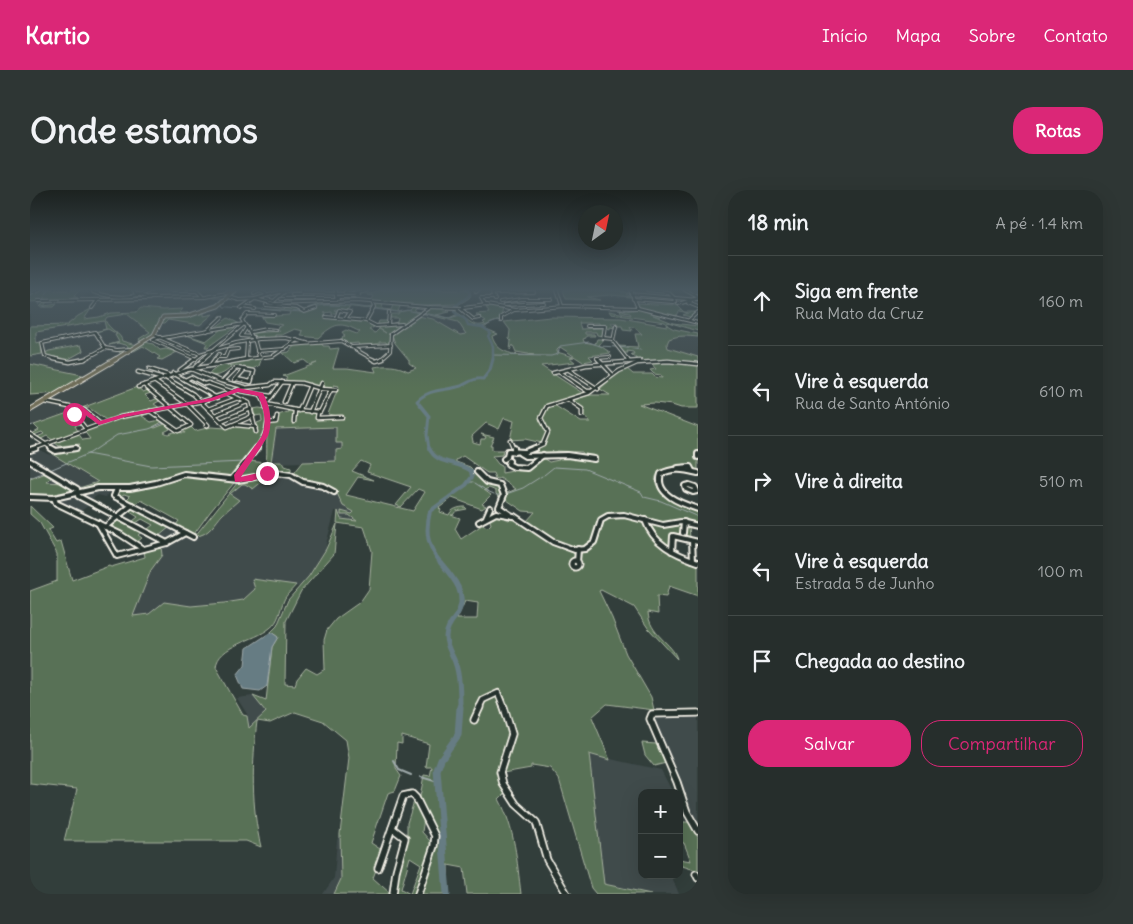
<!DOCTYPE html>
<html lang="pt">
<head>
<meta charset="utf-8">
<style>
	:root { --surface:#262e2c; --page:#2e3634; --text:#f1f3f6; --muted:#a4a8a9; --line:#424a48; --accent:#db2777 }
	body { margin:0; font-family:Delius,sans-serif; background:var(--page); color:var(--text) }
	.controls { position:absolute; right:15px; bottom:15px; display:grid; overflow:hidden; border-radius:10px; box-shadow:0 5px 20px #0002 }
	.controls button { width:45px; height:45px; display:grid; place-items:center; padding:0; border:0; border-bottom:1px solid var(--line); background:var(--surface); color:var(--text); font:25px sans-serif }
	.compass { position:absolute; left:548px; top:15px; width:45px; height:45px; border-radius:50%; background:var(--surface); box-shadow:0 5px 20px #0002; rotate:33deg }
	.stop { position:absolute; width:15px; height:15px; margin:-11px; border:4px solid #db2777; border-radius:50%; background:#fff }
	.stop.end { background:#db2777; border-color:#fff; box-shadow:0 1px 5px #0008 }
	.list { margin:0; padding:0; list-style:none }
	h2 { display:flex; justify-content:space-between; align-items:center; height:65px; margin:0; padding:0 20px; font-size:21px }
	h2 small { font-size:16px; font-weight:400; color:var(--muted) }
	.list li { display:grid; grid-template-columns:32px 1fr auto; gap:15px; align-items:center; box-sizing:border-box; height:90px; padding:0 20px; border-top:1px solid var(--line) }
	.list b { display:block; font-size:19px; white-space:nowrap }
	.list p { margin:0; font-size:16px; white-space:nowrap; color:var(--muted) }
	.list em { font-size:16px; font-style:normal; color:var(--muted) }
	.actions { display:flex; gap:10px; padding:15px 20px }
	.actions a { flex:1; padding:11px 0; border:1px solid var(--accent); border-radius:20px; text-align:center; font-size:18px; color:var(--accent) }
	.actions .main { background:var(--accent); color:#fff }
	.icon { flex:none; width:28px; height:28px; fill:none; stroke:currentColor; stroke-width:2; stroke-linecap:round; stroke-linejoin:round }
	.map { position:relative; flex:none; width:668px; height:704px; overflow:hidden; border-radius:20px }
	header { display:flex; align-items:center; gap:30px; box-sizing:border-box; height:70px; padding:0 25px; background:var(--accent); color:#fff }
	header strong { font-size:24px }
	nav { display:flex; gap:28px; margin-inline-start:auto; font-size:18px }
	.intro { display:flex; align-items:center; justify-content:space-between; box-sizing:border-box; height:120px; padding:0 30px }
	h1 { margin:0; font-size:35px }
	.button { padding:12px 22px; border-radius:20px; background:var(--accent); color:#fff; font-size:18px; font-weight:700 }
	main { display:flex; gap:30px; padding:0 30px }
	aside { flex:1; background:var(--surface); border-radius:20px; box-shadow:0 5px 20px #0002 }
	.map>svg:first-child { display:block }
	.built { fill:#404b4c }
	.green { fill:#597156; stroke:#a6b19f; fill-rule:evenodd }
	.water { fill:#667b83; stroke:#9faaab }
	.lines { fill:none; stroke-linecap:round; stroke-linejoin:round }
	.stream-far1 { stroke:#9faaab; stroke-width:1 }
	.stream { stroke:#9faaab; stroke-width:2 }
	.river-far4 { stroke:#667b83; stroke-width:2.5 }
	.river-far3 { stroke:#667b83; stroke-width:3 }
	.river-far2 { stroke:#667b83; stroke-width:4 }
	.river-far1 { stroke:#667b83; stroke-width:5 }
	.river { stroke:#667b83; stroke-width:7 }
	.minor-tunnel { stroke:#4f5955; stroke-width:2; stroke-dasharray:2 1; stroke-linecap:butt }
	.minor-far4-casing { stroke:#f4f1e8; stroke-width:4 }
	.minor-far3-casing { stroke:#f4f1e8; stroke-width:5 }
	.minor-far2-casing { stroke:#f4f1e8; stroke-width:8 }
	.minor-far1-casing { stroke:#f4f1e8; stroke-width:8 }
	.minor-casing { stroke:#f4f1e8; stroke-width:9 }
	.major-far1-casing { stroke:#f4f1e8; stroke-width:5 }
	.major-casing { stroke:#f4f1e8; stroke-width:6 }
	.minor-far4 { stroke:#26332d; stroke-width:2 }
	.minor-far3 { stroke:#26332d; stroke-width:2.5 }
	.minor-far2 { stroke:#26332d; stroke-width:4 }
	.minor-far1 { stroke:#26332d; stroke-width:4.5 }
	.minor { stroke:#26332d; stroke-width:5.5 }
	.major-far1 { stroke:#716e59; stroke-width:3 }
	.major { stroke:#716e59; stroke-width:4 }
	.route { fill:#db2777 }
</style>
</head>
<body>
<header>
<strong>Kartio</strong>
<nav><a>Início</a><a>Mapa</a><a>Sobre</a><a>Contato</a></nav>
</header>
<div class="intro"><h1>Onde estamos</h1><a class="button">Rotas</a></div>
<main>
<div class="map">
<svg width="668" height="704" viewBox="0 0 668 704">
	<rect width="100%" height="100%" fill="#323e3b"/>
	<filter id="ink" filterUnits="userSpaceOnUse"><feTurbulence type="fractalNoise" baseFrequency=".02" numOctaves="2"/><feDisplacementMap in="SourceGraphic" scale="10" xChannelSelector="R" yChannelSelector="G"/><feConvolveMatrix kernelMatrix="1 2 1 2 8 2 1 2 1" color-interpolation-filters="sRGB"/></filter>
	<g filter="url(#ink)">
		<!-- built -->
		<g class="built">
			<path d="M50,100H62L56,105L53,110H61L56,109L65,106L75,107L72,110H74L80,105L90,106L87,110L127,109L132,100L168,101L169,105L176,108L197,107L190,115L194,119L164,146L176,151L178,153L175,157H182L177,162L168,163L127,145L130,135H133L137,130L170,135L181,124L174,126L173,122L148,123L152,119L123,120V118H111L97,123L120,142L114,150L57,186L0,174V112L41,111Z"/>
			<path d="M391,123L427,129L439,145L432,146L404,129L388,126Z"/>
			<path d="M655,145L668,147V167L637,158L639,149Z"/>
			<path d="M112,156L132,170L144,161L164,169L148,181L141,183L122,177L116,181L111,180L108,182L127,189L0,236V221L44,197L100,162Z"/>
			<path d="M306,237L315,251V260L306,271L241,273L246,239Z"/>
			<path d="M8,258L17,264L23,265L68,293L50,298L85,297L76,307L68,305L60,310V314L50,322L28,312L24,307L0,306V261Z"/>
			<path d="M240,284L260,287L274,296L285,295L304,304L307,303L317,317L325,322L311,325H319L326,332L311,329L309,321H305L296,354V359L279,386L270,397L223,389L225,399L213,410L161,416L134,412L119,424L102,426L121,380L128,367L0,422L123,364L128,354L135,349L129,346L140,337L165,346L176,342L209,310L200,304L212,294H215L219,298L241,285Z"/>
			<path d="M223,506L237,522L219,538L217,524L207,508Z"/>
			<path d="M624,527H668V634L654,608L640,567L622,529Z"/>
			<path d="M558,564L631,580L643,603H612V685H641L649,704H621L574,694Z"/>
			<path d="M310,644L311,689L304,704H293L304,688L307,650Z"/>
		</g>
		<!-- green -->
		<g class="green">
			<path d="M4,100H50L44,106L48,108H43L40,110L17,112L14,116L27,114L24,117H10L15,111L0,112V104L3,103Z"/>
			<path d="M351,100H439L441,105L439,108L428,115L426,122C437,127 442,139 455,134L453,132L456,131L446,124L459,123L456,117H472L473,119L470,130L461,133L454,138L468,144L462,146C466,164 488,166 504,165L486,162L483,155L480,160L481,151L479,149L480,140L474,132L520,127L591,128L637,136L635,132L581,124L579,121L601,125L600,123L591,122L590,119L595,121L609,119L620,123L622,121L632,125L630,127L623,125L643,133L668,136V141L638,132L637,135L644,139L668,144V147C657,146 649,145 639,149L637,154L638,158L668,167V174L608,170L601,164H604L603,162L597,161L598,163H593L587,156L608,157L605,144H612L604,137H600L602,141L593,140L592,136H587L586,133H581L585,138L580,137V139L576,138L577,136H569V133H549L551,139L571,138L574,140L572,146L567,145L566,142H555V144H564L565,146H556V148L553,149L554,152L565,154L567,149H574L569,155L581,163L559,166L563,170L553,172L530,157L527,160V162L544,167L540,168L545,172L511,176L554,204L513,218L510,231L517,242L512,253L495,249L480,250L484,231L474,228L469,239L456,233L442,246L443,252L450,254L451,249H455L456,247L451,244L464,247L460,255H462V260H473L472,265L462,266L468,274L472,276V283L499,278L511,267L519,272L529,270L527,266H554L552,262L527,261L524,265L499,264L498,261L516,254L520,242L512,231L515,219L524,215L551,232H561L553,225L554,219L541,211L558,205H580L570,199L586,184L596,178L603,184H622L625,187L632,188L631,185L624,184L620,180L626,179L620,172L668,175V218H651L642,215L625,213L609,214L668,237V261L664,264L668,268V282L655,274C647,276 635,277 629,282C612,300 658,317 668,320V335L650,330L632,334L588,322L569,329C567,335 565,345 561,351C546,371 509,341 496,332L505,322L493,321L474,308L475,304L486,299L470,288L468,289L465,288L463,283H457L433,266L426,270V272L440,277L456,293L469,295L473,305L469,307L466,304V301L459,298L454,300L461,305L452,314L456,316L452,319L422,308L409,318L411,320L410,322L419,325C421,319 429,317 435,317L437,319L426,321L423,325H421L430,328L425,339L431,349L452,335L458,337L461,334L459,327L466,324L479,330L482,327L488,329L522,354L546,362V368L539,372L543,378L547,379L550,375L551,361L566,354C570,348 569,341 572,335C579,320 601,328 612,331C623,356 645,362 668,373V406L639,396L636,407L627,406L628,424L618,422C619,445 643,453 647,469L618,438L604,417L571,400L569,401L582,428L596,464L621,507L624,520L577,514L562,527L580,570L559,564L574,694L621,704H566L561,698L529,589L520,578L501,575V578L467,584L476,602L469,609C485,639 487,671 491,704H437L434,678L418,675L419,704H391L406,645L390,607L394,585L400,586L402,577H396L399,554L372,546V554L367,553L366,579L371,586L365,601L358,603L341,653L353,661L343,688L361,704H304L311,689L310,644L319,568L316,550L293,531L265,522L240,533L227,531C222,573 221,616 231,657L216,651H34L47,599L0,594V401L27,391V364L10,333L0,324V316L23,338L18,340L26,353L31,351L42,390L79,376L81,377L115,367L114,361L131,357L132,365L121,380L103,426L119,424L134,412L161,416L194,413L213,410L225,399L222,389L266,395C262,400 256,405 254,410C250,419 249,432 240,438C225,451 188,455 186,477L213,525L217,526L219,538L236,522L223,506L236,511L242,457L248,447L241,442L247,436L258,410L279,386L296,359L307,334L304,364L271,401L256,431L255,494L265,495L267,489L276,478L287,484L295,479L294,450L297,440L306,429L330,412L339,399L342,361L334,337L307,333L308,321L311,329L327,331L319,325H311V321L322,324L324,322L313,316L306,301C292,293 278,293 265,286V282L273,272L306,271V260L312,259V253H306V237L246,239L241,272H253L255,276L261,278V281L258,283C239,280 228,287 210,288L211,283L219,271L236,273C238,259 235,250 239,235L248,232V225L258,222V220L263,221L262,233H265L266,221L285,223L286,229L313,227L298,224L309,196L304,195L302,198H293V192H290V195L288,197L254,192L257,188L253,186L287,173L280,175L274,170L264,173L253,163L259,162L265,155L292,154L293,156H299L300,159L309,158L303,178H317L346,182L344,177C356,175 367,175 378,181L386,178L379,173V170L365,153L362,145L388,126L403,129L430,145L436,144L428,132L391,123L401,118H416L414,121H418L417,119L420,122L406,125L419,128L428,124L423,120L426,114L370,116L368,122L380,120L383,117H386L384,121L390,122L374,133L369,134L371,135L358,144L360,146V155H357L356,152H349V155L329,156L328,153L319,154L309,150L315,146L312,142L316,140L327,144L330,142C310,131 305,133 288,148L271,146L273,141L265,139L252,145H245V148H232L233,146L224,147L222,143L250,141L247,137L253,135L235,132L232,127L259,125L260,122L233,119L254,120L256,118L266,119L276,123L288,119L284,117L273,121L292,113L293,115C309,112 327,120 344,117C334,121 329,116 319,117L317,121L305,119L304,120L307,121L302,125V122L294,123H296L295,128L333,131L344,137L339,140L345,143L349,139L356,143L347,137L349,131H357V135L367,132L368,128H359L360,124H368L369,122L344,118L343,113L353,114L352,119L361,120L363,115L341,112L344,106L338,105V102L342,104ZM331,271L340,275L337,282L381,297L366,315L371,317L388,299L395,302L383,321L316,305L328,287L344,290L322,281ZM435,411L448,413L447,429H427Z"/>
			<path d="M533,100H585L600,103L596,104L601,107L581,105L557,107L570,110L540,109H536Z"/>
			<path d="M606,113L647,115L654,122H665L660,127L653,125L658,123L650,121L646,126L609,118Z"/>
			<path d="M111,118L133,120L153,119L149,123H164C153,128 143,123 131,127L125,143L111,152L109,149L120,142L97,124L77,127L75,130C80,141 91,143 92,151L106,155L97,161H94L95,162L91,165L89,161L97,160L98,156L88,153L79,155L89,152L85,145L87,144L78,139L65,142L76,139L74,131L6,142V153L16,151L11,154L12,164L0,166V136L37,135L48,126L61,119L54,129L69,127L81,123L106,122Z"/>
			<path d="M174,122V126L183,124L170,135L138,130L135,133H130L132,129L141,126L152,128Z"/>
			<path d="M198,128L210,134L202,137L207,136L178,157H175L177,153L175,152L157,145L176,151L191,139L182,140Z"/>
			<path d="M115,152L123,154L130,160L136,159L147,162L132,170L127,169L130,167L113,156L104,161L102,160Z"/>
			<path d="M51,155L53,161L37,170L16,165L15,163L19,161Z"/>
			<path d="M232,167L229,176L220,180L199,175L201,177C195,184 187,187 177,185L190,175H198V173Z"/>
			<path d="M0,174L57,186L29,203L0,205Z"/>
			<path d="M107,197L113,202L118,200L121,203L115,205L121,211L128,208L131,210L124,214L130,218L76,230L59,218L49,219Z"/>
			<path d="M229,218L236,219L237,235L232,248L202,287L154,282L127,291L99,297L54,300L49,298L68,292L22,264L27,261L46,258L50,254L29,256L25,253L48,243L53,250L60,249L54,241L83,230L119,222L120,223L112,226L121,232L130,230L132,232L123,237L125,238L135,234L140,239L134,242L138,244L144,242L155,243L153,240L161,237L165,241L181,237L197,238L204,235L224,238V243L227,242V233L232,231L231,225L225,226L223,219Z"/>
			<path d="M46,220L49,222L41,225L46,229L41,231L43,233L48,232L49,234L45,236L48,241L24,251L17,246L11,249L7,247L14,244L12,242L4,245L2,244L9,240L4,235Z"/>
			<path d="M16,283L22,287L17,292L33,293L44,301L24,307L0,306V289Z"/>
			<path d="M151,285L204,291V293L180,322L164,344L145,336L149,331L111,310L104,314L96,310L100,306L94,304L89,307L86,305L88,300H95Z"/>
			<path d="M234,286H239L223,299L215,294H212L200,304L209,310C204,315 198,319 193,324C185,332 179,346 165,346L208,292L220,291Z"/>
			<path d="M102,317L140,337L129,346L118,339L123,335L112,329L106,333L103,331L108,327L97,320Z"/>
			<path d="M89,328L113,341L108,345L112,348L107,352L80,337Z"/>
			<path d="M620,334C627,336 634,338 642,337C649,336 651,334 659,336L660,348L642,345L640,356L628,347Z"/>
			<path d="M612,553L626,554L636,573L624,576L615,565Z"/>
			<path d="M385,608L394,628L392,642L400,651V660L385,704H365L377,647V633ZM380,667L391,674L380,704L371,699Z"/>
			<path d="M649,632H659L668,648V681L649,675V669L661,671L654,653L649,652Z"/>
		</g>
		<!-- water -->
		<path class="water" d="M241,442L248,447L242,457L237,496L230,501L213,499L207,485L215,475L217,458Z"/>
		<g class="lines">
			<!-- stream-far1 -->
			<g class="stream-far1">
				<path d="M435,100L439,102"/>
				<path d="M202,107L211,100"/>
				<path d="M184,108H194"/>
				<path d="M12,111L19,100"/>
				<path d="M187,114L194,108"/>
				<path d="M193,114L194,117H197"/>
				<path d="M9,115L11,112"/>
				<path d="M12,115L16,117"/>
				<path d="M198,117L272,122"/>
				<path d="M274,121L281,117L296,115L323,116L367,122"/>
				<path d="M368,122L377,120L389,123"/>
				<path d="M393,123L420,128L430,125"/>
				<path d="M452,137L470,130"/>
				<path d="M589,157L611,160"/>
				<path d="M463,165L521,166L528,164L530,156L559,152L570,156L586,157"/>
				<path d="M0,236L3,235"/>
				<path d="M57,264L121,276L214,272"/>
				<path d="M20,280L60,263L87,245L119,239L134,233"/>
				<path d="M514,285L524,277L555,279L611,302L614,307L631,311L668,327"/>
				<path d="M0,288L15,282"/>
				<path d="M440,292H443"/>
				<path d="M445,293L454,299"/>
				<path d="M455,300L464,304"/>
				<path d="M476,304L493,298L512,286"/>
				<path d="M466,305H472"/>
			</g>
			<!-- stream -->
			<g class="stream">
				<path d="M364,571L369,580L381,585"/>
				<path d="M391,587L408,592"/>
			</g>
			<!-- river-far4 -->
			<g class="river-far4">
				<path d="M438,100L440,105L425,116L424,122L436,130L438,135L452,137L460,142"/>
				<path d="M460,143L458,146L463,156V170"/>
			</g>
			<!-- river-far3 -->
			<path class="river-far3" d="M399,259L397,245L399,226L387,211C400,198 415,201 431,196C440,192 443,188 453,189L460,180L463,169"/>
			<!-- river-far2 -->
			<path class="river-far2" d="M399,258C407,276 427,270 441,281L442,287L436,295L400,321C395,342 397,356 411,373"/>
			<!-- river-far1 -->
			<path class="river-far1" d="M410,372C423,387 440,406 426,426C421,432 416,439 416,447C416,456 422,464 425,472C430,486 430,503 430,518"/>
			<!-- river -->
			<path class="river" d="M417,704L407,580L411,569L428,545L430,517"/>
			<!-- minor-tunnel -->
			<path class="minor-tunnel" d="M665,112L667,113"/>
			<defs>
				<g id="minor-far4">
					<path d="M64,100L63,102C81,108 105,109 122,100"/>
					<path d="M104,100L105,103L119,108"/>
					<path d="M306,100V107H324L329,105"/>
					<path d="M527,100L532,116"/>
					<path d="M600,100L608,118"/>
					<path d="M617,100L638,102L643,107"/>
					<path d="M655,100L668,107"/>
					<path d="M142,101H167L172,106"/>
					<path d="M446,102L448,100"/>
					<path d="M271,103L329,104"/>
					<path d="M327,103L337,101"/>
					<path d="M465,103L504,102"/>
					<path d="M0,104L10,100"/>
					<path d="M224,104L230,101L236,104"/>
					<path d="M315,104V102L323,100"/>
					<path d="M601,104L668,110"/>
					<path d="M199,105V107L209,110L226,109L245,114L328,111L396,117L433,118L457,115L485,120L535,116L608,118L668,133"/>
					<path d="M262,105H271"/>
					<path d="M120,108L176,107L197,103"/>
					<path d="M225,109L249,102L272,101"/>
					<path d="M236,109L244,111L253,103"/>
					<path d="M251,109H308"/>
					<path d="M603,109L644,112L646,111L643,107"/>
					<path d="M465,110L462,104L478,100"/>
					<path d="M8,111L119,109"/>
					<path d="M470,112L492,109H521"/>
					<path d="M661,112L658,113L668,117"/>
					<path d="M648,114L668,108"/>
					<path d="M236,115L267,118L274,122L286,118"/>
					<path d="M455,115L451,108H464"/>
					<path d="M474,115L514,113"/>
					<path d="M213,117L225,119"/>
					<path d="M62,118L68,110"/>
					<path d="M211,118L223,110"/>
					<path d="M430,118L443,129L450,128"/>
					<path d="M296,127L336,131L346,136L372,134"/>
					<path d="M306,128L309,120L320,122L316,128"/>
					<path d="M659,130L668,122"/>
					<path d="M336,131L344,117L342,112"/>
					<path d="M471,131V127L484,120"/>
					<path d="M358,135L359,122"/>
					<path d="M557,136H575L573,148L583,149"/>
					<path d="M586,136L583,151L598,170"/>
					<path d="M217,137L211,146L223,147"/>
					<path d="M177,141L192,127"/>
					<path d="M221,142L236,139L246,140"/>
					<path d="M124,145L170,164L206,153L229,149L256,148L277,153"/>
					<path d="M130,147L123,150L166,169"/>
					<path d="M133,148L214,134"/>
					<path d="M261,155L311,151L344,170"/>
					<path d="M322,157L361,155"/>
					<path d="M75,158L87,160L101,159"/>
					<path d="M182,161L213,135"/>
					<path d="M227,161L255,159"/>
					<path d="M187,167H195L198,160L208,159"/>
					<path d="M229,167L225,152L212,130L217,124L244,125"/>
					<path d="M567,168L569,170"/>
					<path d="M567,168L580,167"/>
					<path d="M216,169L217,152"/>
					<path d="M29,170L15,166L12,153L65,142L75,158"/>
					<path d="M53,170L75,158"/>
					<path d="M164,170L172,164"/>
					<path d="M172,170L180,163"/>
					<path d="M185,170L189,164"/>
					<path d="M210,170L243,166L267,150"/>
					<path d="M350,170L360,161L361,144L400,117"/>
				</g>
				<g id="minor-far3">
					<path d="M24,169L40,172L55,169"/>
					<path d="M342,169L346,171L353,169"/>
					<path d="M568,169L583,185"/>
					<path d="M597,169L599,172"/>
					<path d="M181,175L185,169"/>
					<path d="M165,177L174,169"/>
					<path d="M119,179L138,185"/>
					<path d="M161,179L191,191L215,197"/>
					<path d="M150,180L165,169"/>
					<path d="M539,180L568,199"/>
					<path d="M108,182L130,188"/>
					<path d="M529,182L557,201H561"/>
					<path d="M143,183L187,208"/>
					<path d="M523,183L556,175L610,171"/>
					<path d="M134,187L163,204L197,237L223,226"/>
					<path d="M155,190L161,187L174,194L178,193L203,202"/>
					<path d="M205,190L214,180"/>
					<path d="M124,191L157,214L178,235L176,236"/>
					<path d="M193,191L206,178L224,181L221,192L206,189"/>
					<path d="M114,195L161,235L148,241L120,221"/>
					<path d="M108,197L157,180L218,169"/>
					<path d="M210,201L241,206"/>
					<path d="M198,204L219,213L226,242"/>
					<path d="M539,210L552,219V225"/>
					<path d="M15,212L54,220L69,233"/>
					<path d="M254,212L262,193"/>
					<path d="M236,214L265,220L290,222L301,200"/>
					<path d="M236,214L252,192"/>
					<path d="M178,219L208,208"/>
					<path d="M52,221L44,224L56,239"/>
					<path d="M269,221L280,195"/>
					<path d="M280,222L292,193"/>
					<path d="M288,222L287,228L312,227"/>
					<path d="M185,225L217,212"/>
					<path d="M191,231L221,219"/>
					<path d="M264,232L265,220"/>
					<path d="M238,233L246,232L247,226"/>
					<path d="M206,235L226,237"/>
					<path d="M0,244L23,259"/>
					<path d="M480,250L484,259"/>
					<path d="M3,259L90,227L173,211L213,198L240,195L244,192L271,193L292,199L306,200"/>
					<path d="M39,259L46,258"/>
					<path d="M226,259C239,240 242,227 231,205"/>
					<path d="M502,259L513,254L518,242L511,228L517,216L559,203L589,181L607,173L638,171L668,174"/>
				</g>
				<g id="minor-far2">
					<path d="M21,258L26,261L46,258"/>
					<path d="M484,258V262"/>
					<path d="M0,260L6,258"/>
					<path d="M490,263L495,266L537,265L564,269"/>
					<path d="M668,264V267"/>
					<path d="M474,269L477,267L478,261L495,262L505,258"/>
					<path d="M0,271L47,299L48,306L137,353"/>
					<path d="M479,271L478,274L484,277L497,278L513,265"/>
					<path d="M648,278L660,277L662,281"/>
					<path d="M447,282L457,292L470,295L474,305L469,317L482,326"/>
					<path d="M668,283C655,280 643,277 631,284C624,305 653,314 668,319"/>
					<path d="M202,289L227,258"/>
					<path d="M659,295L665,297L667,301L663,302L656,299L655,296Z"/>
					<path d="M87,299L84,306L163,347"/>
					<path d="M0,307L24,308L68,298H100L126,293L154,284L208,290L248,283L261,285L273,292L293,296L304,302"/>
					<path d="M24,308L26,313L90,344L113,359"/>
					<path d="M456,327L460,318"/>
					<path d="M615,330C623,354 645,364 668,372"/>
					<path d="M449,332L466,323L484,326L523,352L545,360L555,359L564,352L571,330L578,326L594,325L633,335L651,332L668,336"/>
					<path d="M68,333L87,366L137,353L155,343"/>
					<path d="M75,337L102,315"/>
					<path d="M653,343L654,332"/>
					<path d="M662,351L663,370"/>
					<path d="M642,361L643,346L668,352"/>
					<path d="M547,372L548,359"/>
				</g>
				<g id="minor-far1">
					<circle cx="545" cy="374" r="3.5"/>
					<path d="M449,518L453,510L468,503L474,518"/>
				</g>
				<g id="minor">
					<path d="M474,517L482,544L470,582L473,594L486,614L506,632L517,670L537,704"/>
					<path d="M668,523L622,524L620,529L647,592L657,622L668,641"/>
					<path d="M444,530L450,517"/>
					<path d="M362,638L375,648L366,681L363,704"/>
					<path d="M348,678L373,606L382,604L386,608L405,646L404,656L388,704"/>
					<path d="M666,684L668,688"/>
				</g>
				<g id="major-far1">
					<path d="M198,101L205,102L197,103Z"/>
					<path d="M84,170L124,145L133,127L157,126L188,116L203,103"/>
				</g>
				<path id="major" d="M0,220L86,169"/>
			</defs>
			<!-- minor-far4 casing -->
			<use href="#minor-far4" class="minor-far4-casing"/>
			<!-- minor-far3 casing -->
			<use href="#minor-far3" class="minor-far3-casing"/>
			<!-- minor-far2 casing -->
			<use href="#minor-far2" class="minor-far2-casing"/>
			<!-- minor-far1 casing -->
			<use href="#minor-far1" class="minor-far1-casing"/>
			<!-- minor casing -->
			<use href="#minor" class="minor-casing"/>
			<!-- major-far1 casing -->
			<use href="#major-far1" class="major-far1-casing"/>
			<!-- major casing -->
			<use href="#major" class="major-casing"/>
			<!-- minor-far4 -->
			<use href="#minor-far4" class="minor-far4"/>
			<!-- minor-far3 -->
			<use href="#minor-far3" class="minor-far3"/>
			<!-- minor-far2 -->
			<use href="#minor-far2" class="minor-far2"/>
			<!-- minor-far1 -->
			<use href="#minor-far1" class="minor-far1"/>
			<!-- minor -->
			<use href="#minor" class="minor"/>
			<!-- major-far1 -->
			<use href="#major-far1" class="major-far1"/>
			<!-- major -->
			<use href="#major" class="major"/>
		</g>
	</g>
	<!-- sky -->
	<linearGradient id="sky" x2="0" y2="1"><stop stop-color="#1c2220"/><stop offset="0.5" stop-color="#495860"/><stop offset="1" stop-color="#495860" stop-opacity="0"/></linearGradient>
	<rect width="668" height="199" fill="url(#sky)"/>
	<!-- route -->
	<path class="route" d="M208,198L233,203C240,216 243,231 238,246L211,287L237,281L241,283L222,291L205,292L204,285L232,246C237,232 234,218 228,206L208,202L182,211L95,227L69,235L53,223L44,226L41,224L54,218L70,231L94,224L181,208Z"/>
</svg>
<div class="controls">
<button>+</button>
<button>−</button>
</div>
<svg class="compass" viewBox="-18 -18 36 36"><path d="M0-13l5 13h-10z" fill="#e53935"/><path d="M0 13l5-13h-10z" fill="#a4a8a9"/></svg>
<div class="stop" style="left:44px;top:224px"></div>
<div class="stop end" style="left:237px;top:283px"></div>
</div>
<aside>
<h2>18 min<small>A pé · 1.4 km</small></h2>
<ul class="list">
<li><svg class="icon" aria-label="ahead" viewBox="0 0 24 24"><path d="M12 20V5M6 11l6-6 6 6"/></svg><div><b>Siga em frente</b><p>Rua Mato da Cruz</p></div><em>160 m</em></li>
<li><svg class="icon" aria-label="left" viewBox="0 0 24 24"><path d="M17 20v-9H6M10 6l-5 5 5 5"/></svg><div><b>Vire à esquerda</b><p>Rua de Santo António</p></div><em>610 m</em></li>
<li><svg class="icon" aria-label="right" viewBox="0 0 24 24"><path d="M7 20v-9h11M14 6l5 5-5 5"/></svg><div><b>Vire à direita</b></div><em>510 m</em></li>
<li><svg class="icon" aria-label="left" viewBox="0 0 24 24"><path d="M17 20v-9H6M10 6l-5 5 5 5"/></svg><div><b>Vire à esquerda</b><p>Estrada 5 de Junho</p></div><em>100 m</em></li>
<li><svg class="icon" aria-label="arrive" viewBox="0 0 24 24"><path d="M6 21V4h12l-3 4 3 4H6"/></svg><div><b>Chegada ao destino</b></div></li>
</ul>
<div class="actions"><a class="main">Salvar</a><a>Compartilhar</a></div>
</aside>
</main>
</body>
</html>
